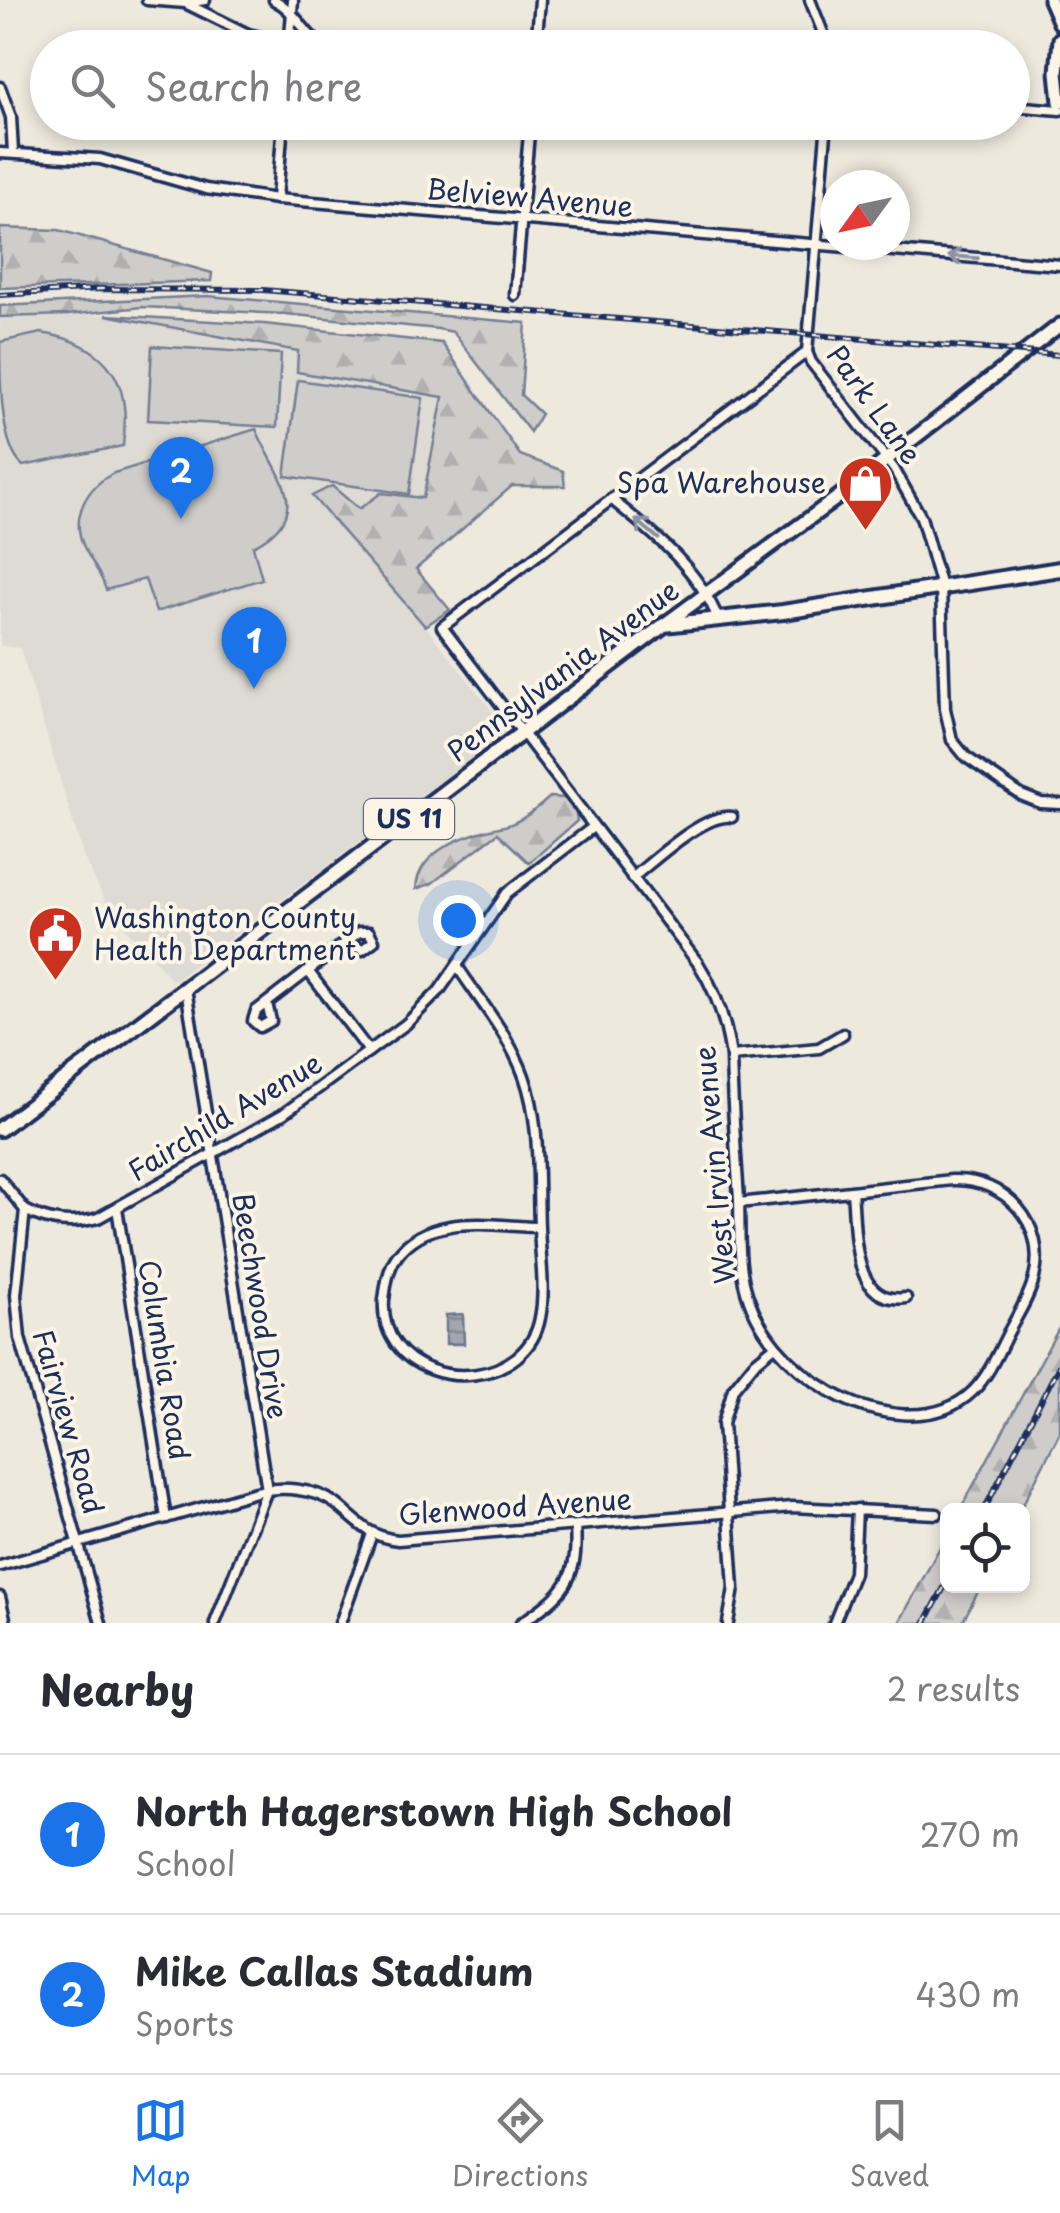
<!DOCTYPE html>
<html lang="en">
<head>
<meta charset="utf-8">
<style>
	:root { --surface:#fff; --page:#f7f7f7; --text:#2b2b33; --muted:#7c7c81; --line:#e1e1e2; --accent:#1a73e8 }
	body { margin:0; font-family:"Playpen Sans",sans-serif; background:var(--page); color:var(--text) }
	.controls { position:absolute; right:30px; bottom:30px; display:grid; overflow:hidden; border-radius:15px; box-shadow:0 5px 15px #0003 }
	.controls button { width:90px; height:90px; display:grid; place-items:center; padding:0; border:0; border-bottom:2px solid var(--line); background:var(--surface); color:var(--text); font:50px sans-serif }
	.compass { position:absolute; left:820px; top:170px; width:90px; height:90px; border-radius:50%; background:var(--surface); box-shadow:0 5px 15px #0003; rotate:237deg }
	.you { position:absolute; left:458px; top:920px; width:35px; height:35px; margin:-25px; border:8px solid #fff; border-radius:50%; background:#1a73e8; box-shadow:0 0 0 15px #1a73e833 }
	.badge { display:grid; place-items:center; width:65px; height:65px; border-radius:50%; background:var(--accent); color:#fff; font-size:32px; font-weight:700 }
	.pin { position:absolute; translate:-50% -82px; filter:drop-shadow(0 2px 5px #0008) }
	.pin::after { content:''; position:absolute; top:52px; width:35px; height:30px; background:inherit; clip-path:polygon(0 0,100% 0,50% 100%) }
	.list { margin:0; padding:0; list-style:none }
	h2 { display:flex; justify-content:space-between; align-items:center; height:130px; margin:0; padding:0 40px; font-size:42px }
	h2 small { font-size:32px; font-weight:400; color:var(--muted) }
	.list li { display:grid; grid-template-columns:65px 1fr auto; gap:30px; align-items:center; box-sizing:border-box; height:160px; padding:0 40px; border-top:2px solid var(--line) }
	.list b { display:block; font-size:38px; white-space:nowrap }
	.list p { margin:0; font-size:32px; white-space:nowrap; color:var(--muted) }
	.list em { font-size:32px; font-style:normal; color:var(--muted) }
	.icon { flex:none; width:55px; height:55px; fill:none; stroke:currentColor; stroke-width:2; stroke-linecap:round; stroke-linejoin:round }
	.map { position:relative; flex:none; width:1060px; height:1623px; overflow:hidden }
	.search { position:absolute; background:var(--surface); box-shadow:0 5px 15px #0003; left:30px; right:30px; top:30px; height:110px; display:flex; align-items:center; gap:25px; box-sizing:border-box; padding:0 35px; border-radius:55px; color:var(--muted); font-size:38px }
	.sheet { height:450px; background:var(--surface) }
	nav { display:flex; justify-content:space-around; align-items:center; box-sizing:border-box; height:140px; border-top:2px solid var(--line); background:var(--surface); font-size:28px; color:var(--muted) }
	nav a { display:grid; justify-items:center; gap:5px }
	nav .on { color:var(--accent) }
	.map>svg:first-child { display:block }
	.built { fill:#dedbd4 }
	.forest { fill:url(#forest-firs); stroke:#757e94; stroke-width:2.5 }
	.pitch { fill:#cfcdca; stroke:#757e94; stroke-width:2.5 }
	.water { fill:url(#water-rules); stroke:#6c778f; stroke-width:2.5 }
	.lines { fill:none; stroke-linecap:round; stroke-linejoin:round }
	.street-casing { stroke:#1b2f5e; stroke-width:15 }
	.secondary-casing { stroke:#1b2f5e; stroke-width:19 }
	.primary-casing { stroke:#1b2f5e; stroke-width:20 }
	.street { stroke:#fcf5e5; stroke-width:8 }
	.secondary { stroke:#fcf5e5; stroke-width:11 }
	.primary { stroke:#fcf5e5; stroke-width:12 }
	.rail-casing { stroke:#1b2f5e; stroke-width:6 }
	.rail { stroke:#fcf5e5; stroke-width:2.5; stroke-dasharray:8; stroke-linecap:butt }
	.oneway { stroke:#8c92a2 }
	.labels { text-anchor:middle; stroke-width:8; stroke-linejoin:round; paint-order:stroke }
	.shield { fill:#fcf5e5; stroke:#5e6a86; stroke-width:2.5 }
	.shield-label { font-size:25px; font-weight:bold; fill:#1b2f5e }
	.street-label { font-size:28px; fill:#1b2f5e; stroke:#fcf5e5 }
	.poi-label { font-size:28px; fill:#1b2f5e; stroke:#fcf5e5; text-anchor:end }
</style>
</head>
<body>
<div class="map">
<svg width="1060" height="1623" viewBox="0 0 1060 1623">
	<defs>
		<pattern id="forest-firs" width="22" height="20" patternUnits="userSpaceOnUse" patternTransform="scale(2.5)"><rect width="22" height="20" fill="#cfcdca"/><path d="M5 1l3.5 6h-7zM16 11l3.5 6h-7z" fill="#b1b0b0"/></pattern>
		<pattern id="water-rules" width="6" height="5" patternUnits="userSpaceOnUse" patternTransform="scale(2.5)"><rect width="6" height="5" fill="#a2a7af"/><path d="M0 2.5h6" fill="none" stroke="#838892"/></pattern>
	</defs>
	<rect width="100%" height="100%" fill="#eee9dd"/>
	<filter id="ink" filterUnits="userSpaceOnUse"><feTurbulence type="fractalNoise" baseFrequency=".01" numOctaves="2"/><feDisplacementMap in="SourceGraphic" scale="20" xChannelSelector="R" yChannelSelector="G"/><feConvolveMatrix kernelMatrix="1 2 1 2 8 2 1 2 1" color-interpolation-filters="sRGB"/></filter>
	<g filter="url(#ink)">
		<!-- built -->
		<path class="built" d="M106,315L263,324L442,343L513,486L416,570L450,610L426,627L508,731L173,981L110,911L84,858L20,648L0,646V317Z"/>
		<!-- forest -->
		<g class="forest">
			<path d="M0,228L59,230L212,273L211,281L0,288Z"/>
			<path d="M207,296L526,323L521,395L541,414L530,432L453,332L438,329L285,314L142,307L68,315L0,317V306Z"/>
			<path d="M106,315L264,324L442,343L520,455L563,471L565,486H512L416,569L450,610L425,626L312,496L332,486L359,509L381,493L423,498L443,397L297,372L298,351Z"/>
			<path d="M550,797L564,798L575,807L577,821L529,863L498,833L431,884L416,889C418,849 470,833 504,826C519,823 538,808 550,797Z"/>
			<path d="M1060,1326V1432L1020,1510H960Z"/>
			<path d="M947,1534L948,1586H981L962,1623H899Z"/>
		</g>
		<!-- pitch -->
		<g class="pitch">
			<path d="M41,333C82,339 119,359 124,406C126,419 124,433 123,446L23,466C0,447 0,377 0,342Z"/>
			<path d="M152,346L281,354L277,427L148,420Z"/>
			<path d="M298,380L423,398L409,494L285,476Z"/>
			<path d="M256,429C274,473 318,513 253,546L262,579L156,612L145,579L106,590C101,573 91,562 84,547C70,517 86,487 114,473Z"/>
		</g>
		<!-- water -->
		<path class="water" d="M463,1314L464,1344H446V1315Z"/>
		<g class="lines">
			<defs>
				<g id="street">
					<path d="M147,0L185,3L205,0"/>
					<path d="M274,0C295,10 304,34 324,48"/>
					<path d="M810,0L829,48"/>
					<path d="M185,3L248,34L307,48"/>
					<path d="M289,48L293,0"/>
					<path d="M536,48L540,0"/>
					<path d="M0,87L11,117L13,152"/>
					<path d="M1012,106L1060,110"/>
					<path d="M827,122L807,352L811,362L894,469L921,517L941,587L945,709L952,740L966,757L1021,795L1041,803L1060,804"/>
					<path d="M0,153L100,159L206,189L277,199L1060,265"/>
					<path d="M277,199L283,122"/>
					<path d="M515,295L530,122"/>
					<path d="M611,499C653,533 698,568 718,619"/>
					<path d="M632,878C655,860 704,813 732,817"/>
					<path d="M457,966C480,1001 510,1037 524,1076C541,1123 537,1178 539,1227C540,1257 546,1289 540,1318C537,1334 529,1347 517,1357C468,1396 379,1370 384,1300C386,1284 388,1269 397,1256C429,1212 492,1226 539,1227"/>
					<path d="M308,971L369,1051"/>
					<path d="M186,989L267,1490L215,1623"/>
					<path d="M267,1003L271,1021L260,1027L253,1021L256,1011L359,932H369L374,941L362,950L348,941"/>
					<path d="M731,1056L819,1048L843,1034"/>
					<path d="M0,1179L25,1210L16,1295L20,1338L101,1623"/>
					<path d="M852,1192C856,1228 850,1306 906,1298"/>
					<path d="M739,1203L952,1180C1005,1178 1048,1224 1034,1278C1029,1298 1017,1316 1008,1333C998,1353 989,1375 973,1391C935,1428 873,1416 831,1392C790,1368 755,1331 744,1283C738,1256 740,1228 739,1200C736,1152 732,1104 731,1056C726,1022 717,992 698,963L442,627L807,352"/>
					<path d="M117,1208L166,1518"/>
					<path d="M25,1210C50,1223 71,1225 98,1218L283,1114L406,1024L439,991L507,893L593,827"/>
					<path d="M0,1566L256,1492C281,1486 315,1488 336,1504C358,1521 368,1537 398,1540L792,1507L937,1514"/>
					<path d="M0,1597L6,1623"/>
					<path d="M340,1623L372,1534"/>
					<path d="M521,1623C564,1594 579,1580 575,1526"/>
					<path d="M728,1623L734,1588L723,1423L733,1389L754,1363L775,1346"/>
					<path d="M834,1623L854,1573L857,1509"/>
				</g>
				<g id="secondary">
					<path d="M1050,0L1060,23"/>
					<path d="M1060,39L1057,72L1060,102"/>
					<path d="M665,624L837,498L1060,325"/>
				</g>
				<path id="primary" d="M0,1129L664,625L783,612L1060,569"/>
			</defs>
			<!-- street casing -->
			<use href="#street" class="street-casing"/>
			<!-- secondary casing -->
			<use href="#secondary" class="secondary-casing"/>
			<!-- primary casing -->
			<use href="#primary" class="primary-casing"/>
			<!-- street -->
			<use href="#street" class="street"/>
			<!-- secondary -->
			<use href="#secondary" class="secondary"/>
			<!-- primary -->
			<use href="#primary" class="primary"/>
			<defs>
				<g id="rail">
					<path d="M0,295L100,289L263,290L1060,355"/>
					<path d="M984,1510L1060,1364"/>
					<path d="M925,1623L948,1580"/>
				</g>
			</defs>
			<!-- rail casing -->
			<use href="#rail" class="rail-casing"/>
			<!-- rail -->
			<use href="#rail" class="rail"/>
		</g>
		<!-- one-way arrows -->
		<defs><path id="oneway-shaft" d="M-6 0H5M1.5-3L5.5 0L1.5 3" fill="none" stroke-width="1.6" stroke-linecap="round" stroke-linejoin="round" transform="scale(2.5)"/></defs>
		<g class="oneway">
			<use href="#oneway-shaft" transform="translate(963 257) rotate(-175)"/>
			<use href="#oneway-shaft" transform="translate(647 529) rotate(-140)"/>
		</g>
	</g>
	<!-- icons -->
	<defs>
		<symbol id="shop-pin" viewBox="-11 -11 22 30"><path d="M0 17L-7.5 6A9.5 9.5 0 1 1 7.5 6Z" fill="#c8321e" stroke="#fcf5e5"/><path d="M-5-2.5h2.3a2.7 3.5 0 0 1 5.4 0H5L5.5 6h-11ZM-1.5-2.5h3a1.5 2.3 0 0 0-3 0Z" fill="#fff"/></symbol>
		<symbol id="civic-pin" viewBox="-11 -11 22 30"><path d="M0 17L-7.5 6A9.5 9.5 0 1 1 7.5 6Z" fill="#c8321e" stroke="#fcf5e5"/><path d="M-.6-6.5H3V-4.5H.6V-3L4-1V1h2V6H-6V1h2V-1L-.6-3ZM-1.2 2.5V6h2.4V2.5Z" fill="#fff"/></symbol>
	</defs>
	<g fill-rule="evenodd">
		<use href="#shop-pin" x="834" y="452" width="63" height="86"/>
		<use href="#civic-pin" x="24" y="902" width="63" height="86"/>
	</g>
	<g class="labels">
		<!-- shield labels -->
		<rect class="shield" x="364" y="799" width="90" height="40" rx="8"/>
		<g class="shield-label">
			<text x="409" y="828">US 11</text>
		</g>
		<!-- street labels -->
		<g class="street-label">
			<text transform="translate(530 198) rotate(5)" y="10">Belview Avenue</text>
			<text transform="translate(874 405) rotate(54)" y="10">Park Lane</text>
			<text transform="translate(563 671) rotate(-37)" y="10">Pennsylvania Avenue</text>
			<text transform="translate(225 1117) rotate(-31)" y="10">Fairchild Avenue</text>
			<text transform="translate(715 1165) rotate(-95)" y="10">West Irvin Avenue</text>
			<text transform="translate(260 1306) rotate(81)" y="10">Beechwood Drive</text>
			<text transform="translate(164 1360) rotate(81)" y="10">Columbia Road</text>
			<text transform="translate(68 1422) rotate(74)" y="10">Fairview Road</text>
			<text transform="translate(515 1507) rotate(-4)" y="10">Glenwood Avenue</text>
		</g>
		<!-- poi labels -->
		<g class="poi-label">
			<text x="826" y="493">Spa Warehouse</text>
			<text x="94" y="928" text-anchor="start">Washington County<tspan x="94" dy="32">Health Department</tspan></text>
		</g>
	</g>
</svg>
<div class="controls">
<button><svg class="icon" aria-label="locate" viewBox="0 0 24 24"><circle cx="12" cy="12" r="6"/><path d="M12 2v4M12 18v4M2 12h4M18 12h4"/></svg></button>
</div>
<svg class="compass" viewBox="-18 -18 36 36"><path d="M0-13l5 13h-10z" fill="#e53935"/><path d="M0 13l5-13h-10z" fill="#7c7c81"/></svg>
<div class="you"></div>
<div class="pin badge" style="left:254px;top:689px">1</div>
<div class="pin badge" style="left:181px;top:519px">2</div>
<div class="search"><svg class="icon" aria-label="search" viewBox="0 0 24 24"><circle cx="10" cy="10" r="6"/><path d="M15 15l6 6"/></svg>Search here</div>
</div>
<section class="sheet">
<h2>Nearby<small>2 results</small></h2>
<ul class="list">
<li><span class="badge">1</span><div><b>North Hagerstown High School</b><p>School</p></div><em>270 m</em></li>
<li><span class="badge">2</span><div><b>Mike Callas Stadium</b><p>Sports</p></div><em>430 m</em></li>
</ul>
</section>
<nav>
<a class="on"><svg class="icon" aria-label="map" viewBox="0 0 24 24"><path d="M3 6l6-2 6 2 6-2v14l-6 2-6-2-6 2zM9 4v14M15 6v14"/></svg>Map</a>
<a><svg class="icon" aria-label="directions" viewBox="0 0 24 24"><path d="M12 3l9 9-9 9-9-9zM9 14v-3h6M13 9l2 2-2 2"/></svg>Directions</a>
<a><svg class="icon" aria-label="saved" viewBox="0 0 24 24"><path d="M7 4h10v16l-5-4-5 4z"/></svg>Saved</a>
</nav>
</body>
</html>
